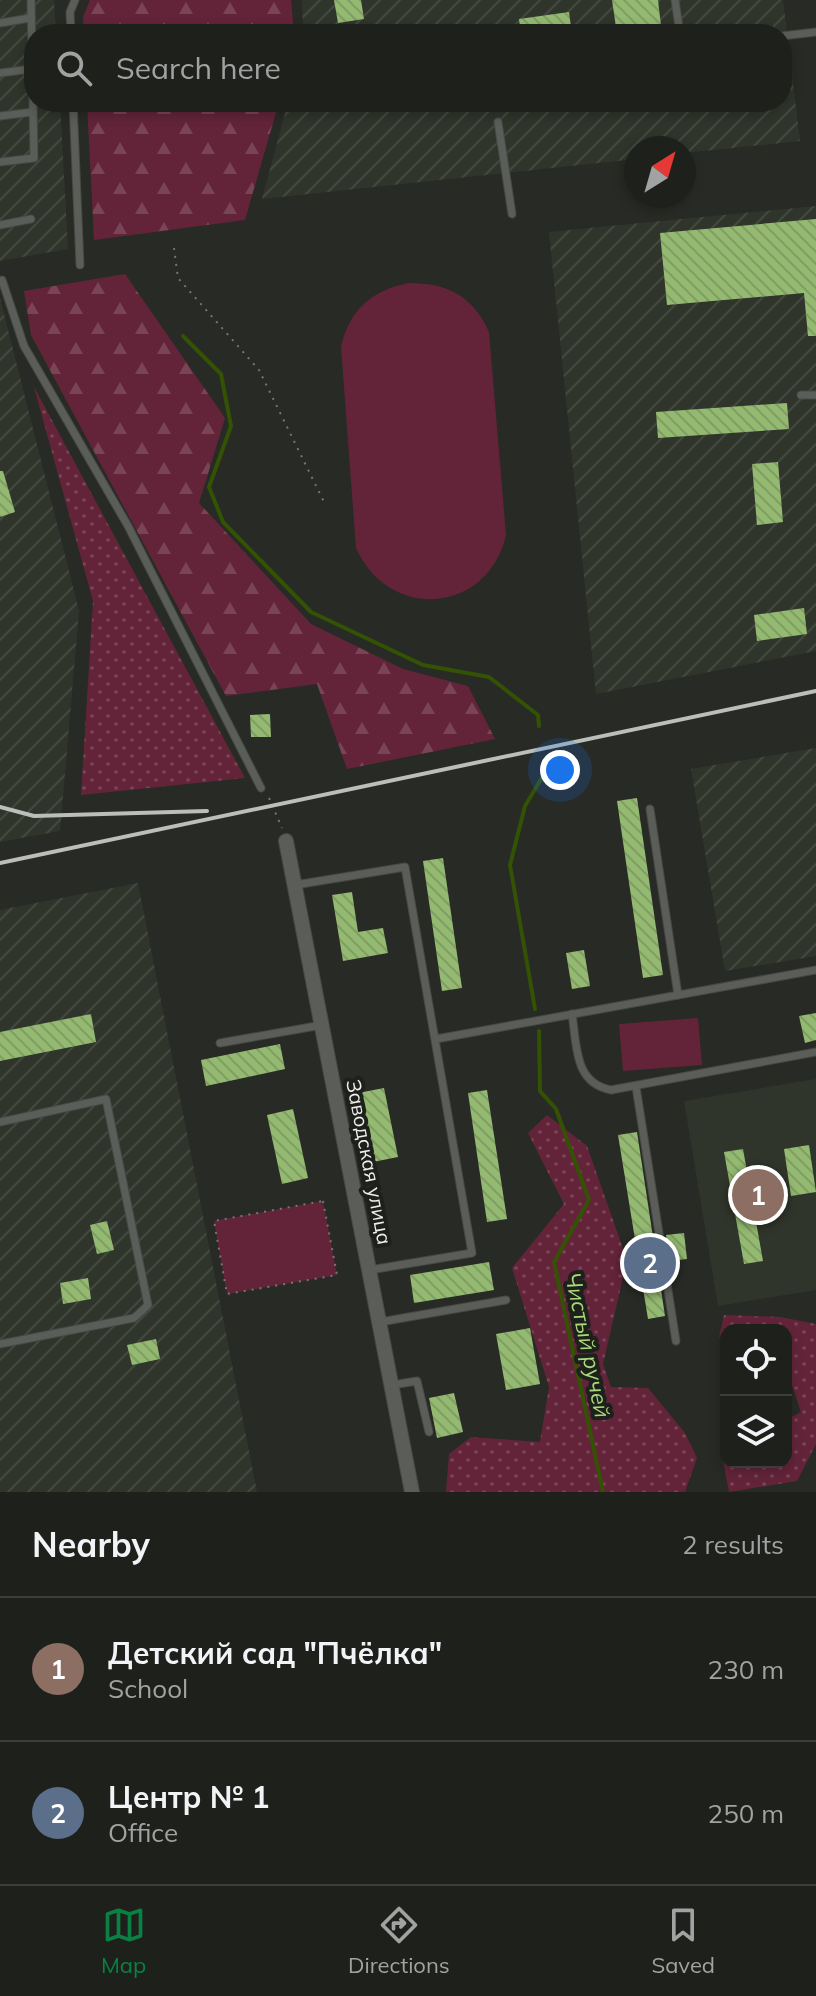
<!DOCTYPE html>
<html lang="en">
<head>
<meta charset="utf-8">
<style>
	:root { --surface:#1e201c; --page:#262825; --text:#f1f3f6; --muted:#a1a3a3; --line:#3c3e3b; --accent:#0b8043 }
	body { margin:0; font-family:Mulish,sans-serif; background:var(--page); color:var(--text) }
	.controls { position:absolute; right:24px; bottom:24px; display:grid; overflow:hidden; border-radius:16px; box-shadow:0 4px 12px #0003 }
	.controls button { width:72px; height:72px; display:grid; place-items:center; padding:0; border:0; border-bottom:2px solid var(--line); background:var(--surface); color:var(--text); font:40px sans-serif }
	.compass { position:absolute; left:624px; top:136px; width:72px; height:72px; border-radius:50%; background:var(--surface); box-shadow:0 4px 12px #0003; rotate:37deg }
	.you { position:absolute; left:560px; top:770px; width:28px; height:28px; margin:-20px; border:6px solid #fff; border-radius:50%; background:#1a73e8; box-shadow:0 0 0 12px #1a73e833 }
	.badge { display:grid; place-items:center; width:52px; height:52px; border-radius:50%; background:var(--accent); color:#fff; font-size:26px; font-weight:700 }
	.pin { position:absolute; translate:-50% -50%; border:4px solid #fff; box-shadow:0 2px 8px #0006 }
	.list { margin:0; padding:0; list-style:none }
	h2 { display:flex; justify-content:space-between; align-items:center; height:104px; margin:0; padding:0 32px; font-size:34px }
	h2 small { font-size:26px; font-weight:400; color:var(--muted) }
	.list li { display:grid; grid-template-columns:52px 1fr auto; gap:24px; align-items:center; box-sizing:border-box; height:144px; padding:0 32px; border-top:2px solid var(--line) }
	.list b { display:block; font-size:30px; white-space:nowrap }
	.list p { margin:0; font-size:26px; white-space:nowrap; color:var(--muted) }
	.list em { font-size:26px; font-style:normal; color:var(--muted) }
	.icon { flex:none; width:44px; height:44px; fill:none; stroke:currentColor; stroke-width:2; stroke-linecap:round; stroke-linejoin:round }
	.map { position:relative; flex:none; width:816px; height:1492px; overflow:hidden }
	.search { position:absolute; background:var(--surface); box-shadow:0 4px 12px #0003; left:24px; right:24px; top:24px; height:88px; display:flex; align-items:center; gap:20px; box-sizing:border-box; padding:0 28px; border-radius:32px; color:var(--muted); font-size:30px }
	.sheet { height:392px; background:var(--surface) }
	nav { display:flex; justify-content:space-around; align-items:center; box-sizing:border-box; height:112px; border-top:2px solid var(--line); background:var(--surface); font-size:22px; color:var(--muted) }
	nav a { display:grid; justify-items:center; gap:4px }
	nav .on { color:var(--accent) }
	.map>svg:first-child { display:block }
	.built { fill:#30352b }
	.industrial { fill:url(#industrial-furrows) }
	.grass { fill:url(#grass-dots) }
	.forest { fill:url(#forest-firs) }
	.garden { fill:#63243a }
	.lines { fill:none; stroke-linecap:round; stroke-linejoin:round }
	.stream { stroke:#335204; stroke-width:4 }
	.building { fill:url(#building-back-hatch) }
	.lane-casing { stroke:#464844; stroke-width:9 }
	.street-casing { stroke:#464844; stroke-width:16 }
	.path { stroke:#757773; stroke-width:2; stroke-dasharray:2 6; stroke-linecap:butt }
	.lane { stroke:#5a5d58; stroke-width:7 }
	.street { stroke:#5a5d58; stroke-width:14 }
	.rail { stroke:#bcbeba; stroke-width:4 }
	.labels { text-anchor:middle; stroke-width:8; stroke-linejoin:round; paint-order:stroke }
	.street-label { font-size:20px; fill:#eff0ed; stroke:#1e201c }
	.water-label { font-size:22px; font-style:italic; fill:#a9d979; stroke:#1e201c }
</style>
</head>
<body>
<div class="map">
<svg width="816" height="1492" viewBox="0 0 816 1492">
	<defs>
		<pattern id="industrial-furrows" width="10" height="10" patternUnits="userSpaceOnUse" patternTransform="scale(2)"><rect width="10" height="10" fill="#30352b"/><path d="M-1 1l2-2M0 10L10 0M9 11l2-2" fill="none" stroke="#444940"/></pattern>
		<pattern id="grass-dots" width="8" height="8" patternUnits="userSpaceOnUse" patternTransform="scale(2)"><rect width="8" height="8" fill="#63243a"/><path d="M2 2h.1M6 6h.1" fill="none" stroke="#7a4457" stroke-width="1.8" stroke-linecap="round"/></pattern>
		<pattern id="forest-firs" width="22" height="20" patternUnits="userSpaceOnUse" patternTransform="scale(2)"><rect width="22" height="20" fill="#63243a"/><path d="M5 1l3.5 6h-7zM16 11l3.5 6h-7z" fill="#7a4457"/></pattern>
		<pattern id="building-back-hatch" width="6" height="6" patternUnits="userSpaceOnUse" patternTransform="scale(2)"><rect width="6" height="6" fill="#94b971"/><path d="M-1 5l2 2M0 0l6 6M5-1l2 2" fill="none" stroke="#819d66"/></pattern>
	</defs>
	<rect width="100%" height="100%" fill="#282a25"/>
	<!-- built -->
	<path class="built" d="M816,1079V1290L718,1306L684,1101Z"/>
	<!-- industrial -->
	<g class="industrial">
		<path d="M0,0H54L56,34H34V102H60L68,249L0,261Z"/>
		<path d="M302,0H783L800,141L684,153V148H636V159L262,199L288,102H782V34H303Z"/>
		<path d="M816,206V651L596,694L549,232Z"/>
		<path d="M0,298L79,611L60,831L0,842Z"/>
		<path d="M816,748V956L725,971L691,769Z"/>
		<path d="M138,883L257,1492H0V910Z"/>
	</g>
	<!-- grass -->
	<g class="grass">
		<path d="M34,387L245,778L81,795L93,601Z"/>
		<path d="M547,1115L587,1146L627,1260L603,1364L611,1387L648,1388L685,1433L697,1458L685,1492H446L449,1454L471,1437L540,1442L549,1387L512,1268L564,1204L528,1133Z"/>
		<path d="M724,1315L780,1317L816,1324V1444L797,1481L729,1492L722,1455L726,1453V1462H786V1420L801,1412L786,1367V1330H726V1340L719,1337Z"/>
	</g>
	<!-- forest -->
	<g class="forest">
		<path d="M90,0H291L294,34H84L83,17Z"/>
		<path d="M87,102H279L245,220L94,240Z"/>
		<path d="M125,274L225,418L199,503L311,624L403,669L468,686L495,739L347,769L317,684L226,696L31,335L24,291Z"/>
	</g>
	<!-- garden -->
	<g class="garden">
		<path d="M409,283C447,283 473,296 489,332L506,535C488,614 389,622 356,548L341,347C349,310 372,290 409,283Z"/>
		<path d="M698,1018L702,1065L623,1071L619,1024Z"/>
		<path d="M323,1201L337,1275L227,1294L214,1221Z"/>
	</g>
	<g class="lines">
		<!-- stream -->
		<g class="stream">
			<path d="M183,336L221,374L231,426L209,487L223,522L311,612L423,665L489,677L538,715L539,726"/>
			<path d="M535,1009L510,865L525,806L546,771V760"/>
			<path d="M539,1031L540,1091L556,1109L589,1200L554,1262L603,1492"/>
		</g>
	</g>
	<!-- building -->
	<g class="building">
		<path d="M334,0H361L364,19L338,23Z"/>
		<path d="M612,0H658L662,34H617Z"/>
		<path d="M569,12L572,34H521L519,19Z"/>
		<path d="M816,219V336H808L804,293L667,305L660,233Z"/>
		<path d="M787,403L789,429L658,438L656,412Z"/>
		<path d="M778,462L783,522L757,525L752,464Z"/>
		<path d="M0,471H3L15,512L0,517Z"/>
		<path d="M804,608L807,634L757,641L754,615Z"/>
		<path d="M270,714L271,737H251L250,715Z"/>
		<path d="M637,798L663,975L643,978L617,801Z"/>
		<path d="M443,858L462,988L442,991L423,861Z"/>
		<path d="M352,892L358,932L383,928L388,953L343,961L332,895Z"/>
		<path d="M584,950L590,986L572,989L566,953Z"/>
		<path d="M816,1013V1040L805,1043L799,1016Z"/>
		<path d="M91,1014L96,1042L0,1061V1032Z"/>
		<path d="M280,1044L285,1069L206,1086L201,1060Z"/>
		<path d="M384,1088L398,1157L373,1162L358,1093Z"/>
		<path d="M487,1090L507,1219L487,1222L468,1093Z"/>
		<path d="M293,1109L308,1178L282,1184L267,1115Z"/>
		<path d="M637,1132L665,1316L648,1319L618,1135Z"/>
		<path d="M809,1145L816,1192L791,1196L784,1149Z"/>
		<path d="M743,1149L763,1261L744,1264L724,1152Z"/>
		<path d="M107,1221L114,1250L97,1254L90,1225Z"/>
		<path d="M684,1233L687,1259L670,1261L666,1235Z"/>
		<path d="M489,1262L494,1290L414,1303L410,1275Z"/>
		<path d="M88,1278L91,1299L63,1304L60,1283Z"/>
		<path d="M530,1328L540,1384L506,1390L496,1334Z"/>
		<path d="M156,1339L160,1359L132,1365L127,1345Z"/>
		<path d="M454,1393L463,1432L437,1438L429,1398Z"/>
	</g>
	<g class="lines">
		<defs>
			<g id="lane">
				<path d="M675,0L680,34"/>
				<path d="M0,23L30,18"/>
				<path d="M71,34L70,12L75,0"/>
				<path d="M782,36L816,32"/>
				<path d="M0,73L31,69"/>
				<path d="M73,102L80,265"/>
				<path d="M0,116L33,112"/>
				<path d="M498,122L512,214"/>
				<path d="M0,162L34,158L31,0"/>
				<path d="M0,225L31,219"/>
				<path d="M2,280L24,346L128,526L261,788"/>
				<path d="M801,395H816"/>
				<path d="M650,809L678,995"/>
				<path d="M295,885L405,867L472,1253L370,1270"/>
				<path d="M572,1014C577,1046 574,1083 611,1090L816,1052"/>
				<path d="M436,1039L816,970"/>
				<path d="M220,1043L322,1025"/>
				<path d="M636,1087L676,1341"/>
				<path d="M0,1122L106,1099L148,1305L134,1318L0,1344"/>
				<path d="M380,1322L506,1300"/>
				<path d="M392,1385L417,1381L429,1432"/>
			</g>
			<path id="street" d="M286,841L412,1492"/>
		</defs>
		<!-- lane casing -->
		<use href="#lane" class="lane-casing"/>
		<!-- street casing -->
		<use href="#street" class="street-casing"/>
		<!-- path -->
		<g class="path">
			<path d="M174,248L178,278L259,370L324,502"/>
			<path d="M269,798L282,828"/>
			<path d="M323,1201L337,1275L227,1294L214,1221Z"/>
		</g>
		<!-- lane -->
		<use href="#lane" class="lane"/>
		<!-- street -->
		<use href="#street" class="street"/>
		<!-- rail -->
		<g class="rail">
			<path d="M0,807L34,816L207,811"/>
			<path d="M0,863L816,691"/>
		</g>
	</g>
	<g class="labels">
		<!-- street labels -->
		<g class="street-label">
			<text transform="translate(369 1162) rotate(79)" y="7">Заводская улица</text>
		</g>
		<!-- water labels -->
		<g class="water-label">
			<text transform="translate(588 1345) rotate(78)" y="8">Чистый ручей</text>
		</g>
	</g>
</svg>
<div class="controls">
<button><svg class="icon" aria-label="locate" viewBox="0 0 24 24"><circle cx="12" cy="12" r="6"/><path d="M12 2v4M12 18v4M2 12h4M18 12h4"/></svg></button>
<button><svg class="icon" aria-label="layers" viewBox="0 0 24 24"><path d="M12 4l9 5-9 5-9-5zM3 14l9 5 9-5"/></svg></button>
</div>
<svg class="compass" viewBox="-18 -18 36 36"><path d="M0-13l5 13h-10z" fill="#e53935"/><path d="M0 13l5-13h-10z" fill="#a1a3a3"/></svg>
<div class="you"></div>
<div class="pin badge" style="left:758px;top:1195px;background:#8d6e63">1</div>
<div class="pin badge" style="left:650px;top:1263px;background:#5c6f8a">2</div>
<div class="search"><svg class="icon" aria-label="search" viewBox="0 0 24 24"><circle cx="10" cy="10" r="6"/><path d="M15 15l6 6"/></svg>Search here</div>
</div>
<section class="sheet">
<h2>Nearby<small>2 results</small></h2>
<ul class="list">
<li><span class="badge" style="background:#8d6e63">1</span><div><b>Детский сад &quot;Пчёлка&quot;</b><p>School</p></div><em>230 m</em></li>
<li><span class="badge" style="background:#5c6f8a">2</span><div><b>Центр № 1</b><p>Office</p></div><em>250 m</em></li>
</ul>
</section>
<nav>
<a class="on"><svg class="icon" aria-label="map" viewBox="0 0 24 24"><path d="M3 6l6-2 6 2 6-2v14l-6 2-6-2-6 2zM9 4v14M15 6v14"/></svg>Map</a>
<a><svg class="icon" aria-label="directions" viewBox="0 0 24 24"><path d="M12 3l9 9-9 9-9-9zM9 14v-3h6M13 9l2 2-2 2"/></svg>Directions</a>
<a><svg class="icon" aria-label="saved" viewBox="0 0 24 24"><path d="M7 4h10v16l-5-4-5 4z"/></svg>Saved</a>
</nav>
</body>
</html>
